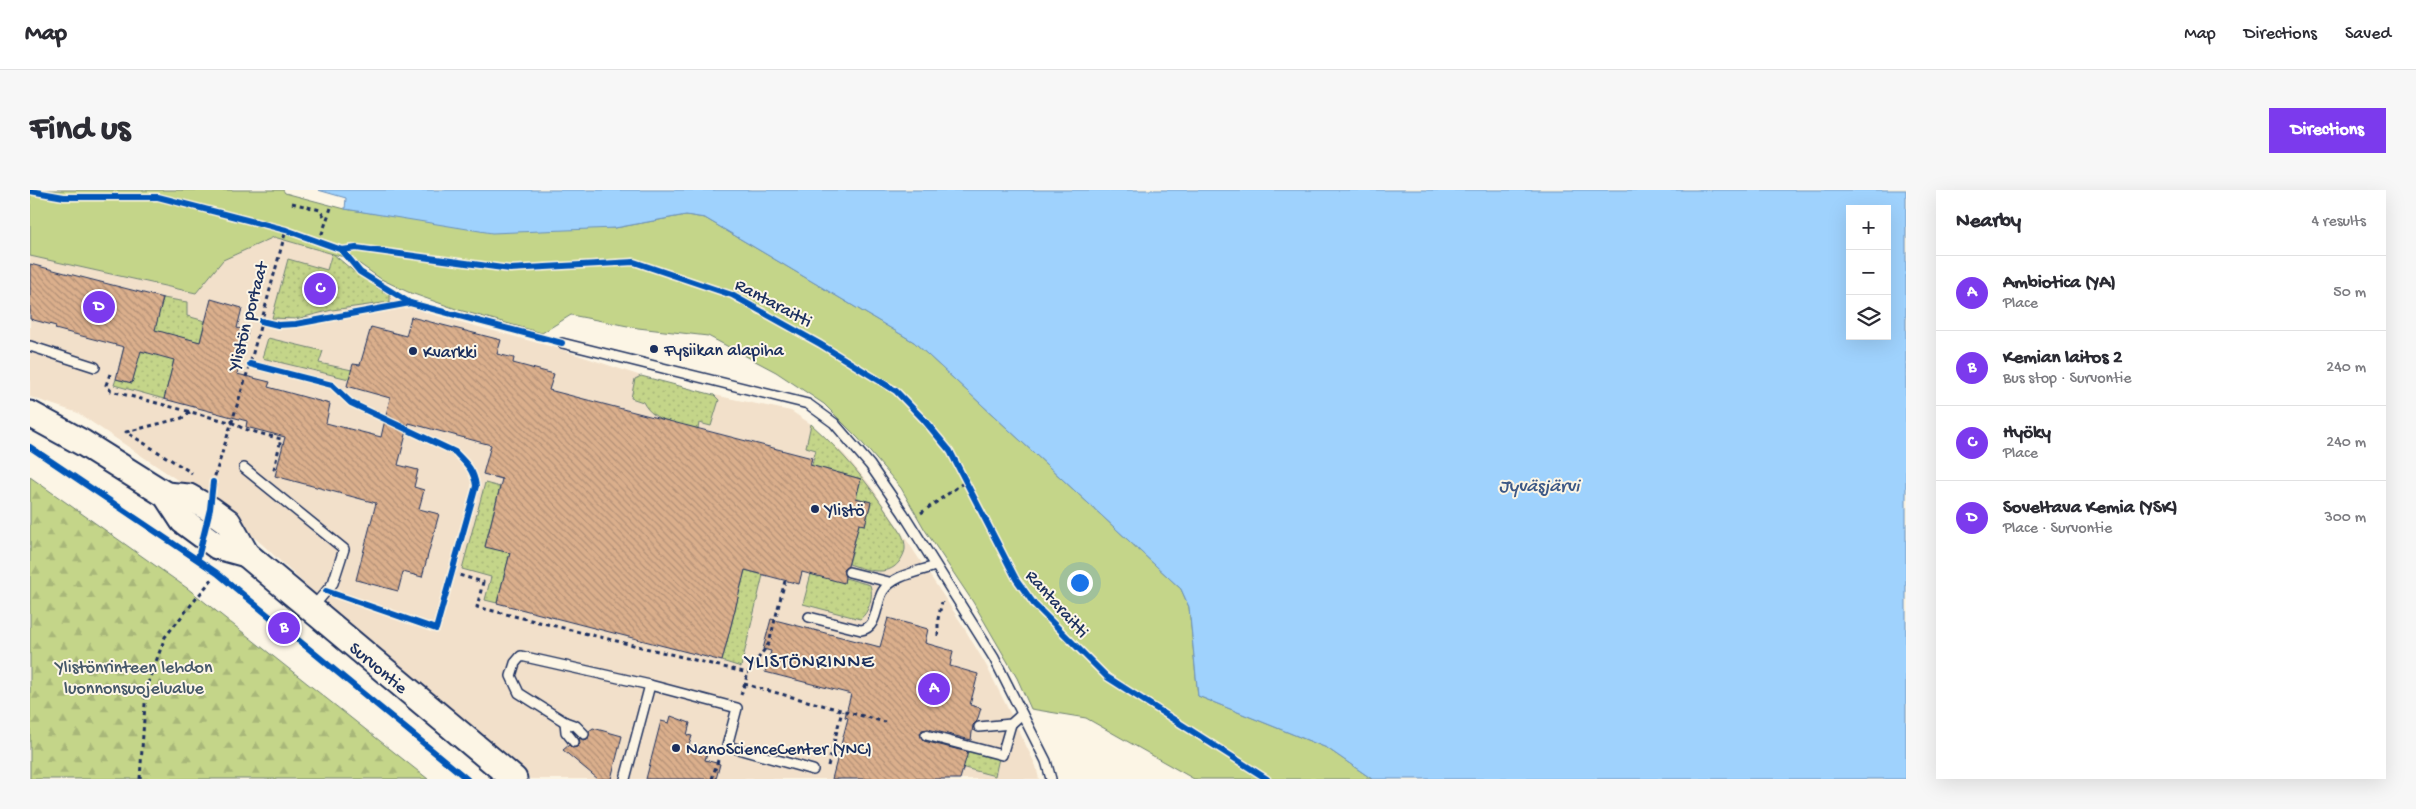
<!DOCTYPE html>
<html lang="en">
<head>
<meta charset="utf-8">
<style>
	:root { --surface:#fff; --page:#f7f7f7; --text:#2b2b33; --muted:#7c7c81; --line:#e1e1e2; --accent:#7c3aed }
	body { margin:0; font-family:"Gochi Hand",sans-serif; background:var(--page); color:var(--text) }
	.controls { position:absolute; right:15px; top:15px; display:grid; overflow:hidden; border-radius:0px; box-shadow:0 5px 20px #0002 }
	.controls button { width:45px; height:45px; display:grid; place-items:center; padding:0; border:0; border-bottom:1px solid var(--line); background:var(--surface); color:var(--text); font:25px sans-serif }
	.you { position:absolute; left:1049px; top:392px; width:18px; height:18px; margin:-12px; border:4px solid #fff; border-radius:50%; background:#1a73e8; box-shadow:0 0 0 8px #1a73e833 }
	.badge { display:grid; place-items:center; width:32px; height:32px; border-radius:50%; background:var(--accent); color:#fff; font-size:16px; font-weight:700 }
	.pin { position:absolute; translate:-50% -50%; border:2px solid #fff; box-shadow:0 1px 5px #0006 }
	.list { margin:0; padding:0; list-style:none }
	h2 { display:flex; justify-content:space-between; align-items:center; height:65px; margin:0; padding:0 20px; font-size:21px }
	h2 small { font-size:16px; font-weight:400; color:var(--muted) }
	.list li { display:grid; grid-template-columns:32px 1fr auto; gap:15px; align-items:center; box-sizing:border-box; height:75px; padding:0 20px; border-top:1px solid var(--line) }
	.list b { display:block; font-size:19px; white-space:nowrap }
	.list p { margin:0; font-size:16px; white-space:nowrap; color:var(--muted) }
	.list em { font-size:16px; font-style:normal; color:var(--muted) }
	.icon { flex:none; width:28px; height:28px; fill:none; stroke:currentColor; stroke-width:2; stroke-linecap:round; stroke-linejoin:round }
	.map { position:relative; flex:none; width:1876px; height:589px; overflow:hidden; border-radius:0px }
	header { display:flex; align-items:center; gap:30px; box-sizing:border-box; height:70px; padding:0 25px; background:var(--surface); border-bottom:1px solid var(--line) }
	header strong { font-size:24px }
	nav { display:flex; gap:28px; margin-inline-start:auto; font-size:18px }
	.intro { display:flex; align-items:center; justify-content:space-between; box-sizing:border-box; height:120px; padding:0 30px }
	h1 { margin:0; font-size:35px }
	.button { padding:12px 22px; border-radius:0px; background:var(--accent); color:#fff; font-size:18px; font-weight:700 }
	main { display:flex; gap:30px; padding:0 30px }
	aside { flex:1; background:var(--surface); border-radius:0px; box-shadow:0 5px 20px #0002 }
	.map>svg:first-child { display:block }
	.built { fill:#f2e0ca }
	.grass { fill:url(#grass-dots); stroke:#708274 }
	.forest { fill:url(#forest-firs); stroke:#708274 }
	.park { fill:#c4d589; stroke:#708274 }
	.water { fill:#9fd2fd; stroke:#6a91bd; fill-rule:evenodd }
	.building { fill:url(#building-back-hatch); stroke:#1b2f5e }
	.lines { fill:none; stroke-linecap:round; stroke-linejoin:round }
	.lane-casing { stroke:#1b2f5e; stroke-width:12 }
	.secondary-casing { stroke:#1b2f5e; stroke-width:29 }
	.path { stroke:#1b2f5e; stroke-width:3; stroke-dasharray:4 4; stroke-linecap:butt }
	.lane { stroke:#fcf5e5; stroke-width:9 }
	.secondary { stroke:#fcf5e5; stroke-width:25 }
	.cycleway-casing { stroke:#fcf5e5; stroke-width:9 }
	.cycleway { stroke:#0057b8; stroke-width:6 }
	.poi-dot { fill:#1b2f5e; stroke:#fcf5e5; stroke-width:2 }
	.labels { text-anchor:middle; stroke-width:4; stroke-linejoin:round; paint-order:stroke }
	.street-label { font-size:18px; fill:#1b2f5e; stroke:#fcf5e5 }
	.poi-label { font-size:18px; fill:#1b2f5e; stroke:#fcf5e5; text-anchor:start }
	.park-label { font-size:18px; fill:#455869; stroke:#fcf5e5 }
	.water-label { font-size:19px; font-style:italic; fill:#3c5886; stroke:#fcf5e5 }
	.quarter-label { font-size:20px; letter-spacing:1px; fill:#1b2f5e; stroke:#fcf5e5 }
</style>
</head>
<body>
<header>
<strong>Map</strong>
<nav><a>Map</a><a>Directions</a><a>Saved</a></nav>
</header>
<div class="intro"><h1>Find us</h1><a class="button">Directions</a></div>
<main>
<div class="map">
<svg width="1876" height="589" viewBox="0 0 1876 589">
	<defs>
		<pattern id="grass-dots" width="8" height="8" patternUnits="userSpaceOnUse" patternTransform="scale(1.25)"><rect width="8" height="8" fill="#c4d589"/><path d="M2 2h.1M6 6h.1" fill="none" stroke="#a8b779" stroke-width="1.8" stroke-linecap="round"/></pattern>
		<pattern id="forest-firs" width="22" height="20" patternUnits="userSpaceOnUse" patternTransform="scale(1.25)"><rect width="22" height="20" fill="#c4d589"/><path d="M5 1l3.5 6h-7zM16 11l3.5 6h-7z" fill="#a8b779"/></pattern>
		<pattern id="building-back-hatch" width="6" height="6" patternUnits="userSpaceOnUse" patternTransform="scale(1.25)"><rect width="6" height="6" fill="#dbaf8c"/><path d="M-1 5l2 2M0 0l6 6M5-1l2 2" fill="none" stroke="#b18f76"/></pattern>
	</defs>
	<rect width="100%" height="100%" fill="#fcf5e5"/>
	<filter id="ink" filterUnits="userSpaceOnUse"><feTurbulence type="fractalNoise" baseFrequency=".02" numOctaves="2"/><feDisplacementMap in="SourceGraphic" scale="10" xChannelSelector="R" yChannelSelector="G"/><feConvolveMatrix kernelMatrix="1 2 1 2 8 2 1 2 1" color-interpolation-filters="sRGB"/></filter>
	<g filter="url(#ink)">
		<!-- built -->
		<path class="built" d="M244,47L302,63L327,84L360,106L397,123L530,159L611,186L684,205L761,221L781,234L814,264L841,296L930,431L956,475L991,545L1006,576L1009,589H500L317,434L233,355L186,316L48,223L0,207V66L166,103L192,70Z"/>
		<!-- grass -->
		<g class="grass">
			<path d="M302,63L327,84L360,106V112L302,120L266,129L242,128L258,69L297,80Z"/>
			<path d="M133,108L157,112V126L175,131L170,152L150,147L134,209L84,195L86,189L102,193L105,181L89,177L94,157L118,163Z"/>
			<path d="M238,148L293,161L289,173L322,180L319,189L232,168Z"/>
			<path d="M611,186L684,205L689,210L681,236L669,233L668,239C647,233 624,233 613,212L601,208L605,189Z"/>
			<path d="M781,234C813,263 838,292 861,328C867,337 876,347 875,359C875,362 871,370 869,372C857,388 834,379 819,374L829,334L835,335L841,312L826,308L831,289L795,279L780,281L786,260L776,257Z"/>
			<path d="M455,293L470,297L455,356L480,363L467,413L455,410L461,387L432,379Z"/>
			<path d="M715,380L733,385L711,477L692,471Z"/>
			<path d="M781,384L814,392L815,388L840,395C844,405 839,423 830,429L773,414Z"/>
			<path d="M889,548L969,568L965,586L885,565Z"/>
		</g>
		<!-- forest -->
		<path class="forest" d="M0,287L157,398L398,589H0Z"/>
		<!-- park -->
		<path class="park" d="M0,0H253L255,3L315,19L368,27L585,38L656,25L675,28L884,152L1151,399L1159,417L1168,506L1297,558L1342,589H1164L1056,528L1001,519L987,488L943,412L895,340L871,298L828,248L794,214L746,182L678,146L608,138L541,125L512,143L429,120L378,102L351,89L324,70L244,47L193,70L166,103L0,66Z"/>
		<!-- water -->
		<path class="water" d="M288,0H1876V589H1342L1297,558L1168,506L1159,417L1151,399L884,152L675,28L656,25L585,38L462,43L315,19L316,8ZM1820,19H1857V146H1820Z"/>
		<!-- building -->
		<g class="building">
			<path d="M0,74L133,108L125,140L170,152L181,109L212,118L207,138L218,141L207,184L240,192L238,197L300,214L296,233L351,247L360,208L317,196L323,174L330,175L341,137L376,146L381,127L471,150L467,164L484,168L483,173L524,184L519,200L782,268L780,275L831,289L826,308L841,312L835,335L829,334L818,376L813,380L815,387L814,393L772,382L769,394L715,380L692,471L467,413L480,363L455,357L472,289L453,284L461,255L379,233L368,275L388,280L384,297L394,300L389,319L409,324L392,387L373,382L368,401L326,390L346,313L245,286L255,247L216,237L217,231L134,209L144,170L111,161L102,193L86,189L94,157L25,139L26,136L0,129Z"/>
			<path d="M858,428L898,439L895,453L923,461L920,476L948,484L940,515L951,518L947,531L943,535L941,550L898,539L892,540L890,544L894,551L938,562L930,589H802L818,528L815,527L821,504L735,482L741,461L733,459L741,429L850,457Z"/>
			<path d="M641,526L660,533L657,545L662,546L659,555L678,560L675,570L690,574L686,589H616L631,531L639,533Z"/>
			<path d="M563,538L592,546L581,589H568L533,560L539,555L542,558L547,557L550,554L549,548L553,550L558,549L559,541Z"/>
		</g>
		<g class="lines">
			<defs>
				<g id="lane">
					<path d="M532,153L778,214L804,233L840,275L873,323L964,468L1016,571L1021,589"/>
					<path d="M0,156L65,177"/>
					<path d="M214,278L314,359L303,393L283,417"/>
					<path d="M819,382L859,392"/>
					<path d="M779,427L831,440C848,438 845,414 853,401C863,385 888,382 905,376"/>
					<path d="M620,495L707,518L697,556L783,580"/>
					<path d="M535,532L489,503L481,486L485,473L491,466L620,495L595,589"/>
					<path d="M949,537L981,534L992,524"/>
					<path d="M896,545L972,565L981,534"/>
					<path d="M544,552L536,542L535,532L546,536L554,544"/>
				</g>
				<g id="secondary">
					<path d="M0,224L53,253L136,305L153,331L187,356L216,364"/>
					<path d="M136,305L159,307L180,319L198,332L216,364L484,589"/>
				</g>
			</defs>
			<!-- lane casing -->
			<use href="#lane" class="lane-casing"/>
			<!-- secondary casing -->
			<use href="#secondary" class="secondary-casing"/>
			<!-- path -->
			<g class="path">
				<path d="M262,13L290,20L296,29"/>
				<path d="M289,52L302,15"/>
				<path d="M80,184L76,195L81,201L203,233L214,239L251,249L244,279L247,280"/>
				<path d="M160,222L152,228L96,242L162,283"/>
				<path d="M181,292H183L220,174L256,40"/>
				<path d="M891,323L936,291"/>
				<path d="M422,383L453,392L447,417L718,483"/>
				<path d="M908,446V429L912,412"/>
				<path d="M714,494L855,532"/>
				<path d="M711,505L718,483L739,453L755,391"/>
				<path d="M798,576L812,521"/>
				<path d="M110,589L116,499L135,447L187,383"/>
				<path d="M682,589L689,567"/>
			</g>
			<!-- lane -->
			<use href="#lane" class="lane"/>
			<!-- secondary -->
			<use href="#secondary" class="secondary"/>
			<defs>
				<g id="cycleway">
					<path d="M0,1L34,7H128L256,40L312,60L326,58L480,79L604,72L702,105L790,154L866,201L894,230L920,261L986,389L1004,414L1077,487L1237,589"/>
					<path d="M312,60L330,82L380,113L532,153"/>
					<path d="M231,131L248,135L266,134L380,113"/>
					<path d="M220,174L302,195L321,213L425,262C436,273 444,280 446,296L406,439L296,401"/>
					<path d="M0,257L187,383L437,589"/>
					<path d="M168,368L180,319L183,292"/>
				</g>
			</defs>
			<!-- cycleway casing -->
			<use href="#cycleway" class="cycleway-casing"/>
			<!-- cycleway -->
			<use href="#cycleway" class="cycleway"/>
		</g>
	</g>
	<!-- markers -->
	<g class="poi-dot">
		<circle cx="624" cy="159" r="5"/>
		<circle cx="383" cy="161" r="5"/>
		<circle cx="785" cy="319" r="5"/>
		<circle cx="646" cy="558" r="5"/>
	</g>
	<g class="labels">
		<!-- street labels -->
		<g class="street-label">
			<text transform="translate(744 112) rotate(28)" y="6">Rantaraitti</text>
			<text transform="translate(217 126) rotate(-75)" y="6">Ylistön portaat</text>
			<text transform="translate(1028 413) rotate(48)" y="6">Rantaraitti</text>
			<text transform="translate(349 477) rotate(40)" y="6">Survontie</text>
		</g>
		<!-- poi labels -->
		<g class="poi-label">
			<text x="634" y="165">Fysiikan alapiha</text>
			<text x="393" y="167">Kvarkki</text>
			<text x="795" y="325">Ylistö</text>
			<text x="656" y="564">NanoScienceCenter (YNC)</text>
		</g>
		<!-- park labels -->
		<g class="park-label">
			<text x="104" y="482">Ylistönrinteen lehdon<tspan x="104" dy="21">luonnonsuojelualue</tspan></text>
		</g>
		<!-- water labels -->
		<g class="water-label">
			<text x="1509" y="301">Jyväsjärvi</text>
		</g>
		<!-- quarter labels -->
		<g class="quarter-label">
			<text x="780" y="477">YLISTÖNRINNE</text>
		</g>
	</g>
</svg>
<div class="controls">
<button>+</button>
<button>−</button>
<button><svg class="icon" aria-label="layers" viewBox="0 0 24 24"><path d="M12 4l9 5-9 5-9-5zM3 14l9 5 9-5"/></svg></button>
</div>
<div class="you"></div>
<div class="pin badge" style="left:904px;top:499px">A</div>
<div class="pin badge" style="left:254px;top:438px">B</div>
<div class="pin badge" style="left:290px;top:99px">C</div>
<div class="pin badge" style="left:69px;top:117px">D</div>
</div>
<aside>
<h2>Nearby<small>4 results</small></h2>
<ul class="list">
<li><span class="badge">A</span><div><b>Ambiotica (YA)</b><p>Place</p></div><em>50 m</em></li>
<li><span class="badge">B</span><div><b>Kemian laitos 2</b><p>Bus stop · Survontie</p></div><em>240 m</em></li>
<li><span class="badge">C</span><div><b>Hyöky</b><p>Place</p></div><em>240 m</em></li>
<li><span class="badge">D</span><div><b>Soveltava Kemia (YSK)</b><p>Place · Survontie</p></div><em>300 m</em></li>
</ul>
</aside>
</main>
</body>
</html>
